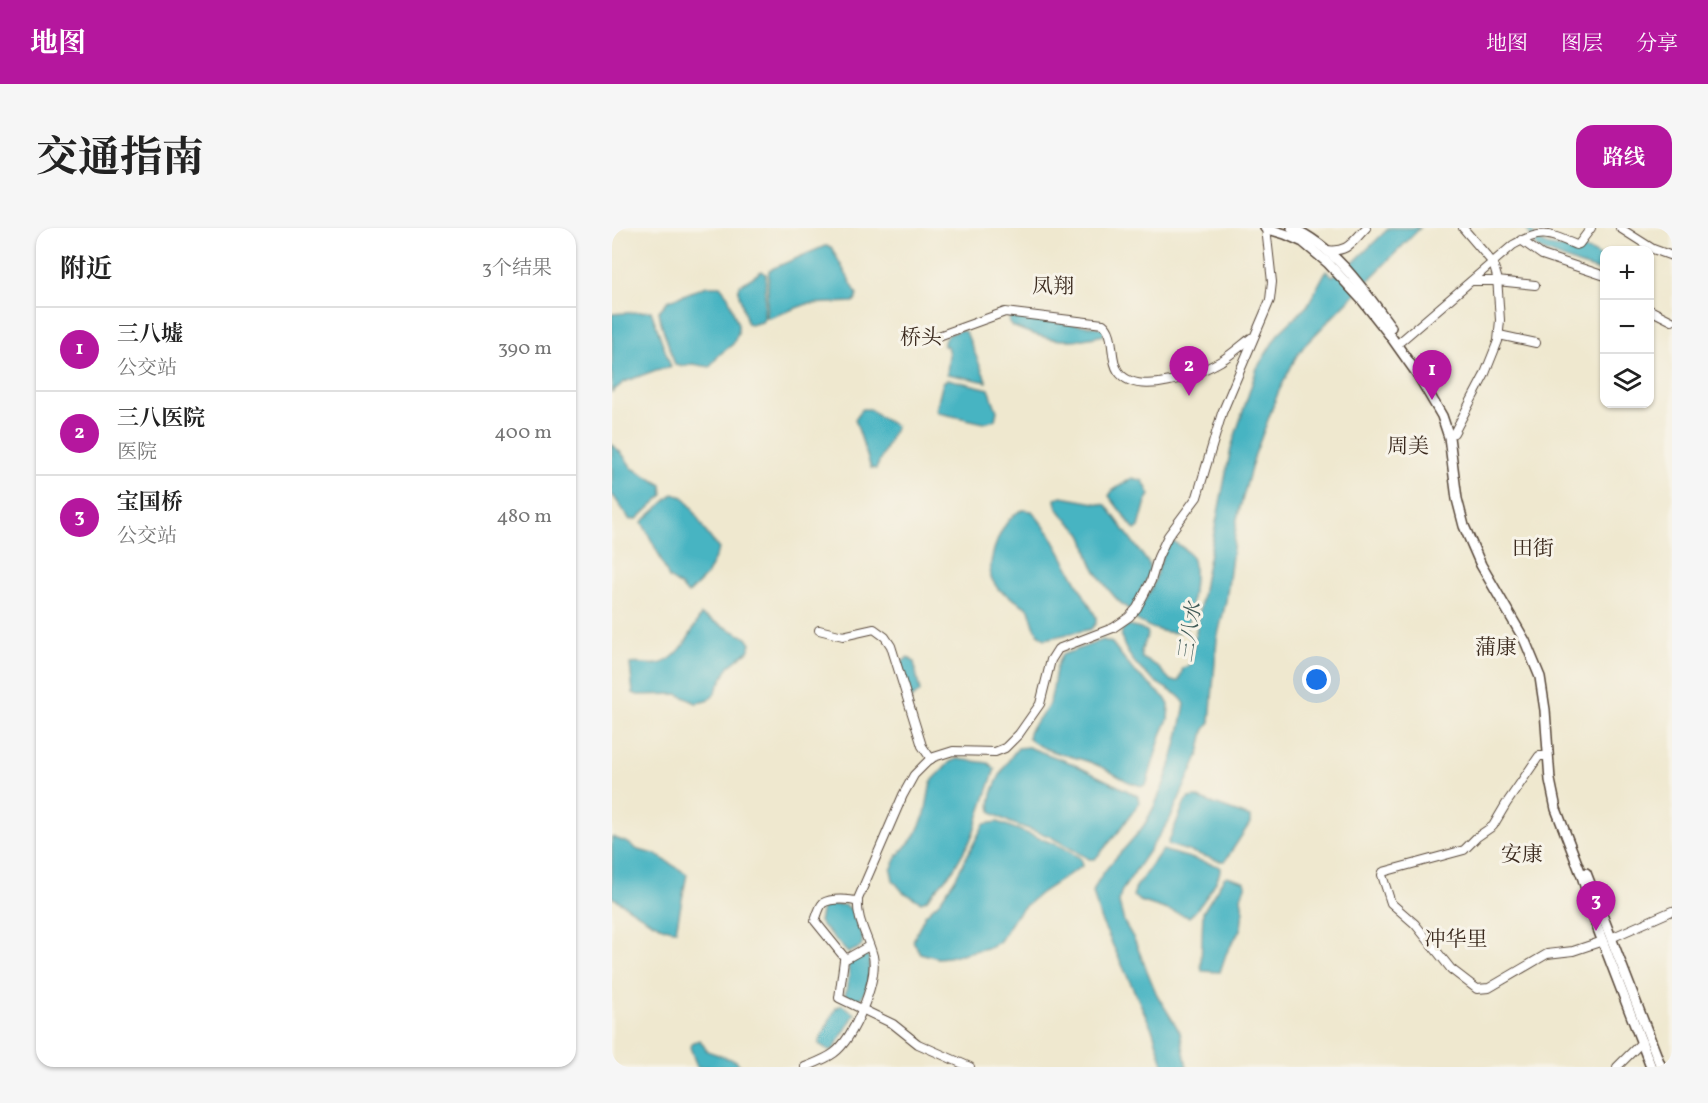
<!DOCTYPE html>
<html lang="zh">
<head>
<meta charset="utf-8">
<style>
	:root { --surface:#fff; --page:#f6f6f6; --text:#222; --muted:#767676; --line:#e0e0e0; --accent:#b5179e }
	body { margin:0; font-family:Vollkorn,"Noto Serif SC",serif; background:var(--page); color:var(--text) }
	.controls { position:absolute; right:18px; top:18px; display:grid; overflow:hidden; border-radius:12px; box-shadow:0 2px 4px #0004 }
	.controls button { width:54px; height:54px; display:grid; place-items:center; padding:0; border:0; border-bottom:2px solid var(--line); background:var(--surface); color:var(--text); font:30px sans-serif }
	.you { position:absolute; left:705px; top:452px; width:21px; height:21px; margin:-15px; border:4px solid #fff; border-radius:50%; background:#1a73e8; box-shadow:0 0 0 9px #1a73e833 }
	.badge { display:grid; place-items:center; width:39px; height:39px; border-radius:50%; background:var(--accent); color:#fff; font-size:20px; font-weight:700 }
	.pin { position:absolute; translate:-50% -50px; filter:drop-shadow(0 2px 3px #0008) }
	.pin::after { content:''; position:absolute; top:32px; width:21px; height:18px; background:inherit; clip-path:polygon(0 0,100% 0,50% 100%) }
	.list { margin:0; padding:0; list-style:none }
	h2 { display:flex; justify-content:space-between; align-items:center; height:78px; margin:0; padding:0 24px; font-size:26px }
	h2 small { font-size:20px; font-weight:400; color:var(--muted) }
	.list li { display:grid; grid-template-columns:39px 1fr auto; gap:18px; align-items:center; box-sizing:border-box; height:84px; padding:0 24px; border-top:2px solid var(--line) }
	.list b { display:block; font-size:22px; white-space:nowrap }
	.list p { margin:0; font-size:20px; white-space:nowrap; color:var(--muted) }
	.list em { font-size:20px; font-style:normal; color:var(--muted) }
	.icon { flex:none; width:33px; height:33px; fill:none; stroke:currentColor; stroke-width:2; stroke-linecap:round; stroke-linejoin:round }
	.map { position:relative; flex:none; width:1060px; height:839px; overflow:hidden; border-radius:18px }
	header { display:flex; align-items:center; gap:36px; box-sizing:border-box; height:84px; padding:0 30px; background:var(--accent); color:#fff }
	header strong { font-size:28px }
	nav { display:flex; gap:33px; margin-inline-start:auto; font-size:21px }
	.intro { display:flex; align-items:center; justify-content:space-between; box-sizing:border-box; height:144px; padding:0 36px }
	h1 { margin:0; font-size:42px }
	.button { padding:15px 27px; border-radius:18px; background:var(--accent); color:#fff; font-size:21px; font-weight:700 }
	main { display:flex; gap:36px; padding:0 36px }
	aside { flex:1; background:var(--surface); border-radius:18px; box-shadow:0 2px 4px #0004 }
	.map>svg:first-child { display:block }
	.water { fill:#46b4c2; stroke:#406f70; stroke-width:1.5 }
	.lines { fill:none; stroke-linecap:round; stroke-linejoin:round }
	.minor-casing { stroke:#564639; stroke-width:10 }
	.major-casing { stroke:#564639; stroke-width:12 }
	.minor { stroke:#fff; stroke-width:8 }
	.major { stroke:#fff; stroke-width:9 }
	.labels { text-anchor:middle; stroke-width:6; stroke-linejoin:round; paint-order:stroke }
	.water-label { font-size:20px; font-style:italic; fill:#3f5a57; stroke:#f7f3e8 }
	.quarter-label { font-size:21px; fill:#3b2a1e; stroke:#f7f3e8 }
</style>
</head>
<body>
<header>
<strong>地图</strong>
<nav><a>地图</a><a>图层</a><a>分享</a></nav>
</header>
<div class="intro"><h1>交通指南</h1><a class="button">路线</a></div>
<main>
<aside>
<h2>附近<small>3个结果</small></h2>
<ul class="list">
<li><span class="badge">1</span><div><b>三八墟</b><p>公交站</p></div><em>390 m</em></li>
<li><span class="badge">2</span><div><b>三八医院</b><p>医院</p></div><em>400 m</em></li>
<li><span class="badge">3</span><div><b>宝国桥</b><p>公交站</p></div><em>480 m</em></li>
</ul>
</aside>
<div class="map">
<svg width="1060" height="839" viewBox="0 0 1060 839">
	<rect width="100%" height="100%" fill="#f7f3e8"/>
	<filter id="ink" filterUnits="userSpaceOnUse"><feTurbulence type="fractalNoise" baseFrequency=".0167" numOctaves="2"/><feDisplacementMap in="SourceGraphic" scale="12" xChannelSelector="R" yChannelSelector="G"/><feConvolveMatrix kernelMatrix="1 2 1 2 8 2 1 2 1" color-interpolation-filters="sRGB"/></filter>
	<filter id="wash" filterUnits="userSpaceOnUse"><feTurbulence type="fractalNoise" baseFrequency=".008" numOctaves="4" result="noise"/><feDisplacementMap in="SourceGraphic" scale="24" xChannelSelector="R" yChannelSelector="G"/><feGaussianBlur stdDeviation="1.35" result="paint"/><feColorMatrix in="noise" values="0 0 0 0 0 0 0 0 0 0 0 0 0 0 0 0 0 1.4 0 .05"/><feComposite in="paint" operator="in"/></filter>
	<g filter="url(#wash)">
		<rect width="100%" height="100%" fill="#efe8cf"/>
		<!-- water -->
		<g class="water">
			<path d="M777,0H808L692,118L683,131L666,165L642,229L625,291L614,373L605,411L598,494L592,503L587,526L557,593L509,664L507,675L512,694L522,711L545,767L568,804L575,839H552L541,803L488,690L481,664C489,639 521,616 534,594C554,559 566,516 573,476C567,465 557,463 547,456C533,447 518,432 512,417C509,408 507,402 516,397L535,403L536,407L529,423L530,430L545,438L559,453H567L571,440L577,438L579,435L593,350L619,220L645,140L666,106L695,78L714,43L721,48L744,32Z"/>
			<path d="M914,0H922L921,5C933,26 955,16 975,22C981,23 987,27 992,31V44L966,36L925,20Z"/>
			<path d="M213,18L219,19L245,66L244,71L241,74L195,76L157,90L154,89L157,42Z"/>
			<path d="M150,43L154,46L152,91L150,94L138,97L135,95L126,62L127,58Z"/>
			<path d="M95,58H108L116,68L126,97V105L121,116L107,127L98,139L81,136L69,138L63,137L49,95L47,83L56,73Z"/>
			<path d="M39,83L59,139L44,142L12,154L0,164V86Z"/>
			<path d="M398,88L492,100V107C455,116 435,113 400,98L397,94Z"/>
			<path d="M348,102L354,104L375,154L335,146L337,126L335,118H332C331,107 339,106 348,102Z"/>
			<path d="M336,151L377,161L385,183L383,192L372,195L327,185L324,182L331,154Z"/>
			<path d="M250,181H258L266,188L284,198L264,241L259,240L243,191Z"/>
			<path d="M0,216L11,227L20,240L50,257L51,267L25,291L18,292L0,266Z"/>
			<path d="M520,250L531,253L538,267L534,273L527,299L523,302L497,268L500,263Z"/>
			<path d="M61,266L71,269L80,280L93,303L107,321L94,348L76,366L69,358L57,350L46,325L30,294Z"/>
			<path d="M450,269L494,277L537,336L538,345L519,382C505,376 483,345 478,331C474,322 475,312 468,304C460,295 443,284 443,271Z"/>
			<path d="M411,282L420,283L438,306L484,389V395L479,401L433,411L427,407L422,398L417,381L386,361L379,350C375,330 391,288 411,282Z"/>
			<path d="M558,312C566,316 576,322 580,330C586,340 578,390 574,401C559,410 534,399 522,390L540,360L551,327Z"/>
			<path d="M89,387L135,410L139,416L136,423L117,438L101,468L95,473L84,475L66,466L26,467L21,465L18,436C27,434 37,438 46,436C68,432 79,404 89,387Z"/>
			<path d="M491,412L500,415L520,441L553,470L557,477L556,491L549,507L535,555L531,558C514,556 502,544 487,538C465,527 435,527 416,510C417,497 430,490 436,478C444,462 440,442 450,427Z"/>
			<path d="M296,429L302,434L308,464L299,471L288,436Z"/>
			<path d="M416,519L459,535L526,568L527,575L508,602L483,631H477L437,608L399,595L380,585C372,569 395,533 406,520Z"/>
			<path d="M345,531L376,535L383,541L359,611L341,642L314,672L309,674L291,664L281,652L279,642L286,627L303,608L313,586L319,554L338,534Z"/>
			<path d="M583,569L638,589V595L613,633H608L557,617L556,615L573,574L577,570Z"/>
			<path d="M386,594L450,619L468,630L470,638L430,664L413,678L405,686L388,713L379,719L336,729L326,730L308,725L301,713L313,687L328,673L343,651L372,596Z"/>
			<path d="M0,609L16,615L26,622L43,626L75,646L64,702C47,703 16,678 0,669Z"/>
			<path d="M550,622L606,638L608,640C609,651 586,682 577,689L528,673L521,668L524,659Z"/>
			<path d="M615,648L631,653L634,656L629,669L631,683L629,700L614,726L608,744L590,743L589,736L591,684L612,650Z"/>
			<path d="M213,677H232L239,681C241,694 255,706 249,719L236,725L207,694L210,679Z"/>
			<path d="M249,726H252L257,729C258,743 257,770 242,774L233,767L237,749L236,735L238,732Z"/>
			<path d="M230,777L243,786L221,822L217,823L207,816L208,811L224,780Z"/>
			<path d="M88,812L95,823L124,833L129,839H85L78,819L82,814Z"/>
		</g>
	</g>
	<g filter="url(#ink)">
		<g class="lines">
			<defs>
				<g id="minor">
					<path d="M1008,0L1041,21L1060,28"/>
					<path d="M909,12L930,27L993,48"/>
					<path d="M714,22C736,25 740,14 754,0"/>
					<path d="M860,53H885L923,57"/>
					<path d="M1038,82L1060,93"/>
					<path d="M887,107L924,115"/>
					<path d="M321,110L393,84L491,96C504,106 497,130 506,143C525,171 587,146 609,133C620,126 629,118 639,110"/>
					<path d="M789,113L901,17C929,1 936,5 964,17L967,16L979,0"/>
					<path d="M842,205L872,148L886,113L888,92L885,49L881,35L851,0"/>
					<path d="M207,402L231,408L262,401L273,409L279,418L310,518L319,531"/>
					<path d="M935,528H927L894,576L881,598L865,609L852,622L771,644L770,647L779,675L803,696L839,741L865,761L877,760L935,726L961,723L991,713"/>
					<path d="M999,710L1060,683"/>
					<path d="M257,718L232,732L227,770L281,796L306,816L358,839"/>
					<path d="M233,730L203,693C205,688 207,679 211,675C219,670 238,671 246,674"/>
					<path d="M193,839C203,835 214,831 222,825C242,810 266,753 261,728C256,709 244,691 246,671L291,567L302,547L316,533L322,529L341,523L383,524L393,520L407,506L428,476L439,432L446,421L501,400L517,389L525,380L539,353L546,329L556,308L585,269L610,185L658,72L660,54L654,0"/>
					<path d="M1005,839L1030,814"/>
				</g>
				<g id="major">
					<path d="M653,0L673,6L691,14L716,35L751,73L777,106L806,147L830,188L837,209L845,271L852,298L869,337L913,413L928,449L933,482L938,552L944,581L971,651L984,696L1039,839"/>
					<path d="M680,0C723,19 752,62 779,99"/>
					<path d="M974,645L1049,839"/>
				</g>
			</defs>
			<!-- minor casing -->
			<use href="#minor" class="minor-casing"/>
			<!-- major casing -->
			<use href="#major" class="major-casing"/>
			<!-- minor -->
			<use href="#minor" class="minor"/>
			<!-- major -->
			<use href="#major" class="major"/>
		</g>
	</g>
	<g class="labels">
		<!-- water labels -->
		<g class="water-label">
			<text transform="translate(577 404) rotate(-81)" y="7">三八水</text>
		</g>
		<!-- quarter labels -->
		<g class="quarter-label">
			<text x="441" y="65">凤翔</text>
			<text x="309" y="116">桥头</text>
			<text x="796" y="225">周美</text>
			<text x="921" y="327">田街</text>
			<text x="884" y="426">蒲康</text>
			<text x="910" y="633">安康</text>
			<text x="844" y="718">冲华里</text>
		</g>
	</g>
</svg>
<div class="controls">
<button>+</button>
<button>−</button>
<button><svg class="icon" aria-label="layers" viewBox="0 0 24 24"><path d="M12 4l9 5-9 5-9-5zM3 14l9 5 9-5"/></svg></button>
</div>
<div class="you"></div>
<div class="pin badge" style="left:820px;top:172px">1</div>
<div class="pin badge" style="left:577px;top:168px">2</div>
<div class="pin badge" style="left:984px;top:703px">3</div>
</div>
</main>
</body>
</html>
